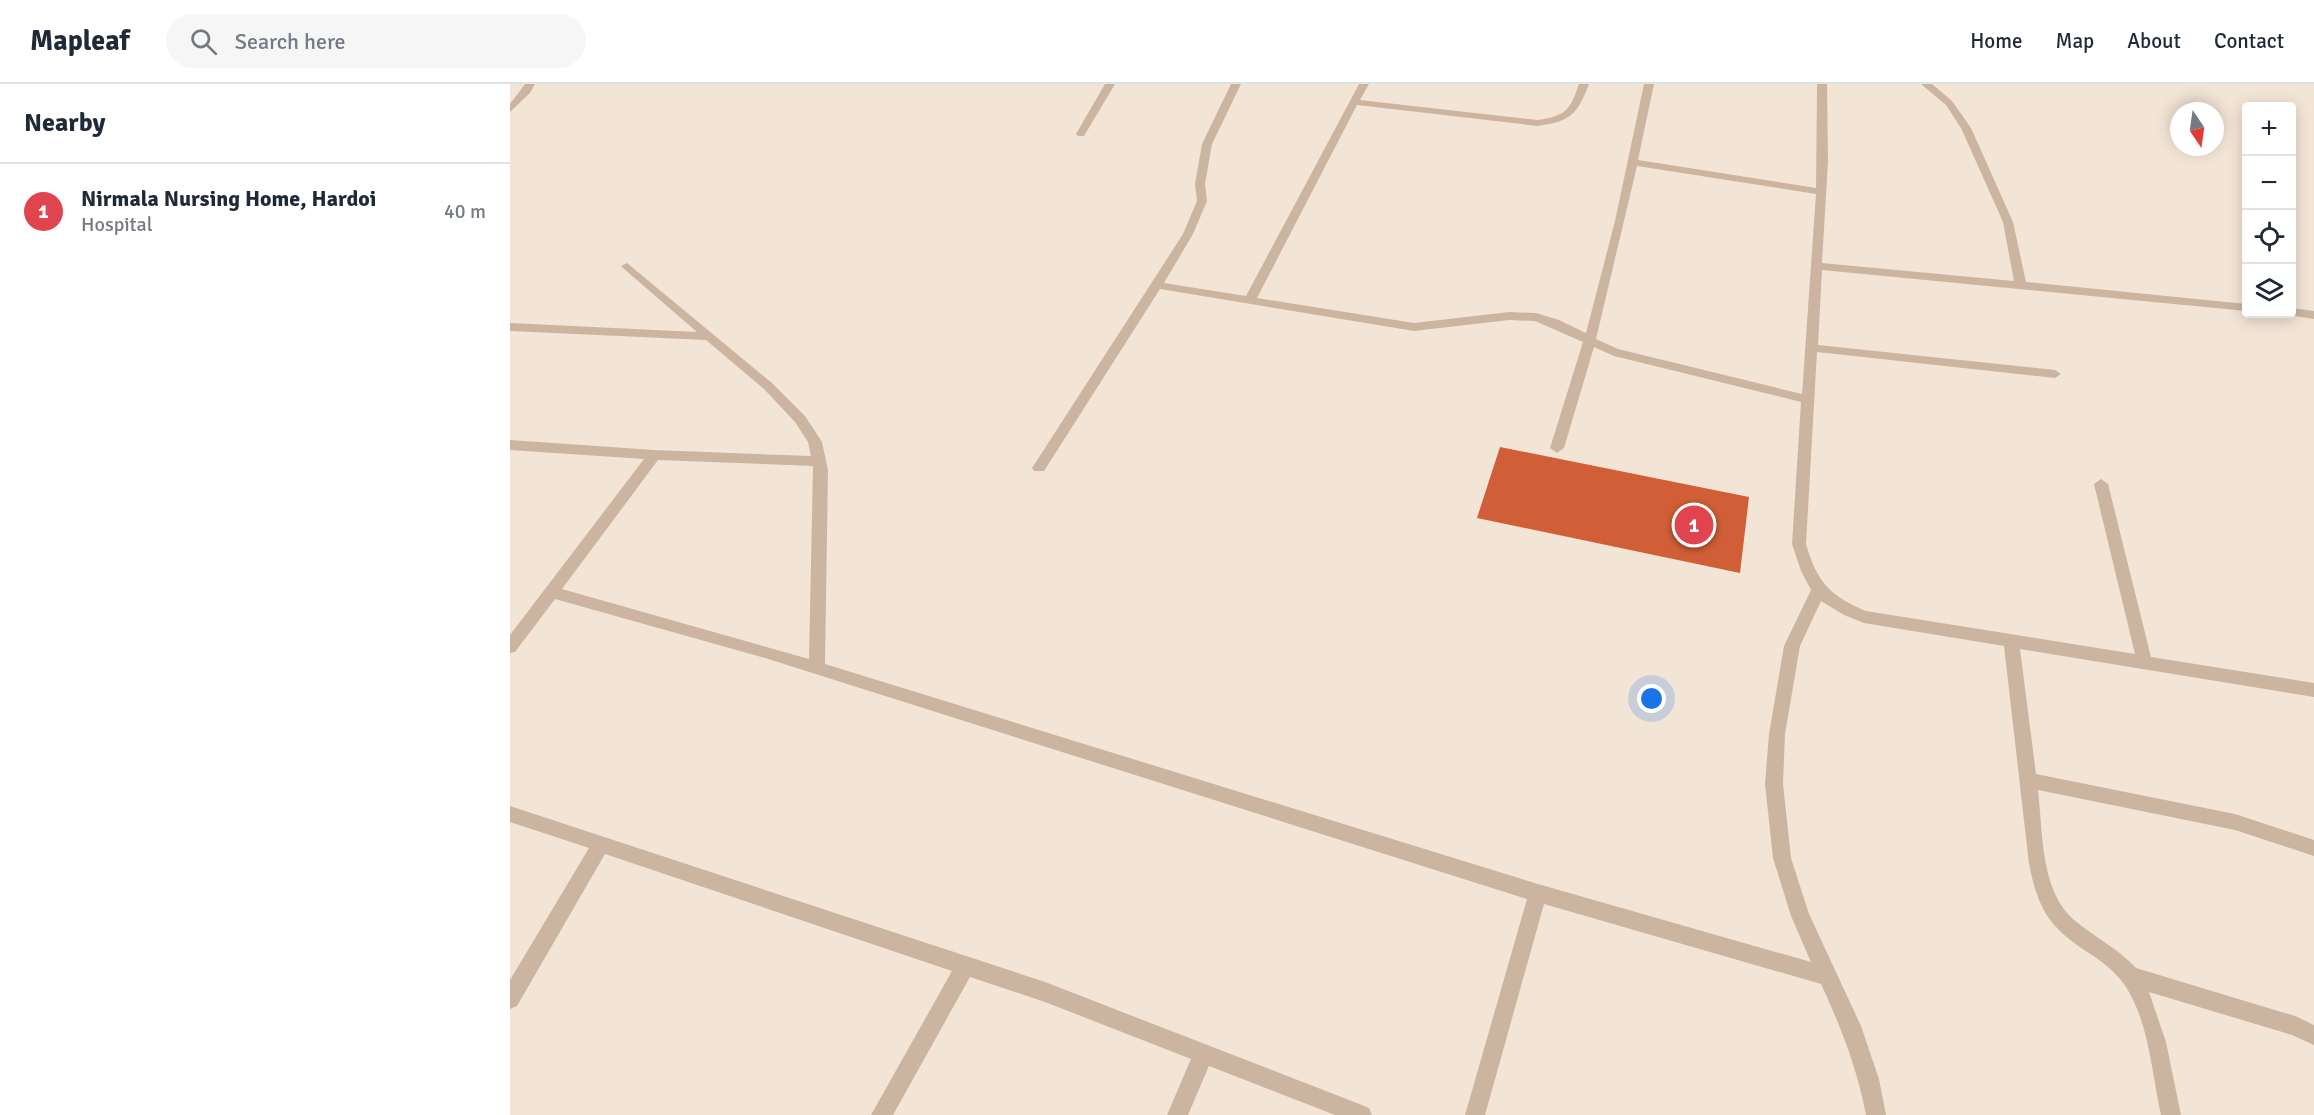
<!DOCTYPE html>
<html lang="en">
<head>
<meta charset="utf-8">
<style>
	:root { --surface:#fff; --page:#f6f6f7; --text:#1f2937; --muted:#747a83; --line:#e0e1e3; --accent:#7c3aed }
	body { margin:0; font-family:Signika,sans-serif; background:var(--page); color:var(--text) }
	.controls { position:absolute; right:18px; top:18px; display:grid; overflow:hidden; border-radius:6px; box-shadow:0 3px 15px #0003 }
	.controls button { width:54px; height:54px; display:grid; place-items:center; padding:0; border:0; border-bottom:2px solid var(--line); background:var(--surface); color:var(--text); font:30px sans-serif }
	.compass { position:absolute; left:1660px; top:18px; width:54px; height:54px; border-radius:50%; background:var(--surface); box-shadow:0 3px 15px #0003; rotate:167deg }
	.you { position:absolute; left:1142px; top:615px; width:21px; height:21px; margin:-15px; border:4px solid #fff; border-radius:50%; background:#1a73e8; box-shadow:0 0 0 9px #1a73e833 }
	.badge { display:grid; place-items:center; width:39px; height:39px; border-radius:50%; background:var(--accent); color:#fff; font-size:20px; font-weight:700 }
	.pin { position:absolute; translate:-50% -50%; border:3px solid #fff; box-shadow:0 2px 6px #0006 }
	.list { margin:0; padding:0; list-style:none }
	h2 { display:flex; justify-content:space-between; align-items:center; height:78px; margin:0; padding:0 24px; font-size:26px }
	h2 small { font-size:20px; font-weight:400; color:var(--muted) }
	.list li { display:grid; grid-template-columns:39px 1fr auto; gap:18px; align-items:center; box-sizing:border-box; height:96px; padding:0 24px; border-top:2px solid var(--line) }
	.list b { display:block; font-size:22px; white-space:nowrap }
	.list p { margin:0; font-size:20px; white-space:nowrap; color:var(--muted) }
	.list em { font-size:20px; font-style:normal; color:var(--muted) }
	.icon { flex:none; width:33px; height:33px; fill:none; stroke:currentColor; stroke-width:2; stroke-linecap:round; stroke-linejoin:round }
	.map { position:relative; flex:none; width:1804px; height:1031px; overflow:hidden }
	header { display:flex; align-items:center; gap:36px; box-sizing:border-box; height:84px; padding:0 30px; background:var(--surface); border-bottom:2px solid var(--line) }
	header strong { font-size:28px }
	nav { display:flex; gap:33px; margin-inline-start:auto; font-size:21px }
	.search { width:420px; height:54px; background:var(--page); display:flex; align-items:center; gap:15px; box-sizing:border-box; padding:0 21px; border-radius:33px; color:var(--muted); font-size:22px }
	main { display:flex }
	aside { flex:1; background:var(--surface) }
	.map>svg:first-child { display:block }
	.building { fill:#d05e36 }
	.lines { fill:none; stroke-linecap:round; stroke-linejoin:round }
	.minor { fill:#cbb5a1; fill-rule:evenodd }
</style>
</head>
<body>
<header>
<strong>Mapleaf</strong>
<div class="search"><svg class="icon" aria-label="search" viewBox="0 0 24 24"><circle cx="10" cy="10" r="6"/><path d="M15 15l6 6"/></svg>Search here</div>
<nav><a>Home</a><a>Map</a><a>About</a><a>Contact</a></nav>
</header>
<main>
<aside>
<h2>Nearby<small></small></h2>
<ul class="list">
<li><span class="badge" style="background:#e0444e">1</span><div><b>Nirmala Nursing Home, Hardoi</b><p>Hospital</p></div><em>40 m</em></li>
</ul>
</aside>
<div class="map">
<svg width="1804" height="1031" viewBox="0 0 1804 1031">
	<rect width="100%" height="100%" fill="#f3e5d6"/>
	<!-- building -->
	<path class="building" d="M990,363L1239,413L1230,489L967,434Z"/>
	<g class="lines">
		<!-- minor -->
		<g class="minor">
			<path d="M15,0H25L20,9L0,28V20Z"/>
			<path d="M595,0H605L574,52H568L566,50Z"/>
			<path d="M721,0H731L702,60L695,100L697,117L683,150L654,199L736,212L849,0H859L850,16L1028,36C1056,32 1060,26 1069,0H1079C1067,31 1061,37 1028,42L847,21L747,214L904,239L999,228L1026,229L1049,236L1076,249L1105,137L1134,0H1144L1128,76L1306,104L1307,0H1317L1318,77L1312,179L1504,197L1493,138L1451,44L1436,21L1411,0H1422L1442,17L1461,44L1503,138L1516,198L1736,220V227L1312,186L1308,261L1545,286L1551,290L1545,294L1307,268L1296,460C1307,498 1320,512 1356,527L1625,570L1584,400L1591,395L1598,400L1641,573L1804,599V613L1510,565L1526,690L1725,730L1804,756V772L1725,746L1528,706C1533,748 1530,806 1564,836C1584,853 1608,864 1626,884L1785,932L1804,941V961L1782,951L1639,908L1656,958L1671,1031H1651C1641,987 1639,931 1610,895C1600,883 1587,874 1574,866C1537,841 1528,823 1519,780L1494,562L1354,539L1334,531L1311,517L1290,562L1275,650L1273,700L1281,774L1299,830L1351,942L1369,995L1376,1031H1356C1347,984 1331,943 1311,900L1034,820L975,1031H955L1017,815L255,574L45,515L5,568L0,569V551L134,375L0,366V356L144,366L301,372L298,358L285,338L254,305L196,256L0,247V239L187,248L113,184L111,182L117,179L262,299L295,332L312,358L318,386L315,580L1028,800L1301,878L1281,832L1263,774L1255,700L1259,650L1274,562L1301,506L1291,487L1282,460L1291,318L1104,272L1084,263L1054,364L1047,369L1040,364L1073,258L1025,237L999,236L904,247L650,205L534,387H524L522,384L524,381L673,150L687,117L685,100L692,60ZM1127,82L1306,110L1292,310L1108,265L1086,255ZM148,376L303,382L299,575L52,505Z"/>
			<path d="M1782,224L1804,227V235L1778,231L1782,230Z"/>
			<path d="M0,722L535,898L852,1021L859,1024L862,1031H825L699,982L678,1031H657L681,975L535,918L460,893L383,1031H361L442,887L95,770L7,922L0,925V896L79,764L0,738Z"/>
		</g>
	</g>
</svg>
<div class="controls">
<button>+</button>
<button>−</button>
<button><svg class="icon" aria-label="locate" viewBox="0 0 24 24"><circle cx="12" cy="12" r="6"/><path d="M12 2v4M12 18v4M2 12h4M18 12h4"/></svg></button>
<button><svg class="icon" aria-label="layers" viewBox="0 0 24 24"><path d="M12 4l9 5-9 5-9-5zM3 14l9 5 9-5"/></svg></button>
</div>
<svg class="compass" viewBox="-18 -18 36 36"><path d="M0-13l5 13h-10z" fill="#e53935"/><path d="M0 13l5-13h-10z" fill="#747a83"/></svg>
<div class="you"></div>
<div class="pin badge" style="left:1184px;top:441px;background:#e0444e">1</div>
</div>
</main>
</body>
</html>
